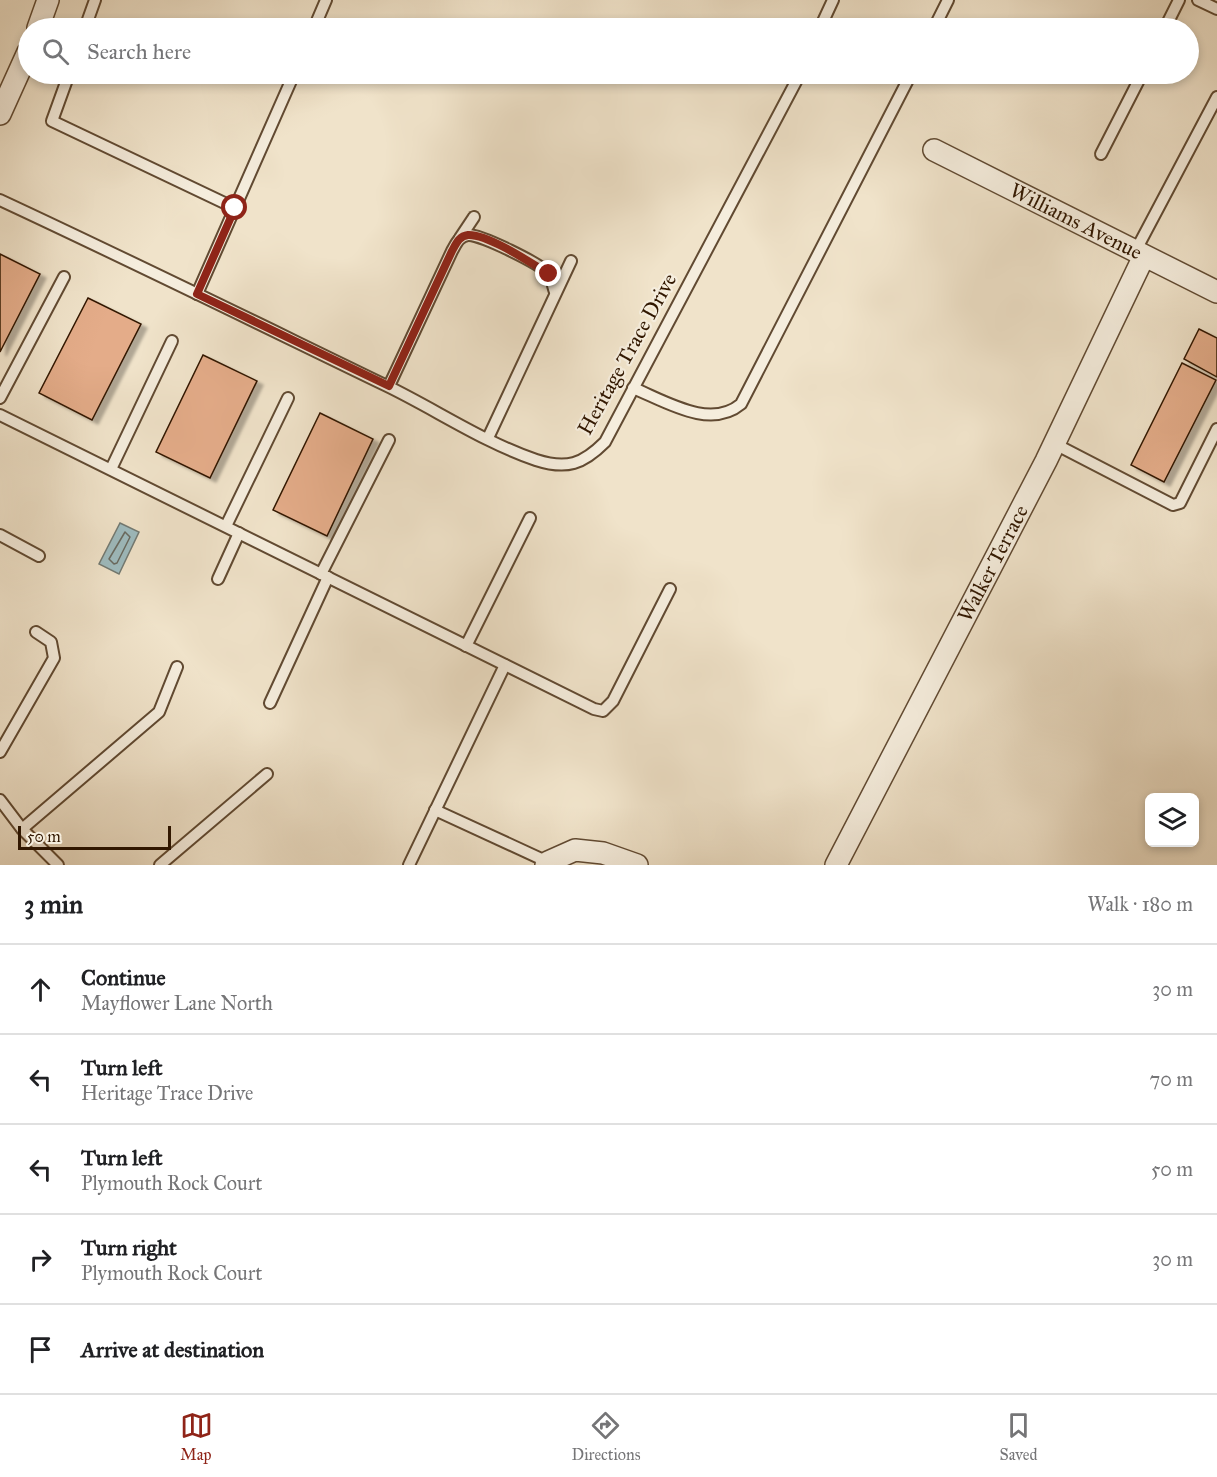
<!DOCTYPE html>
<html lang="en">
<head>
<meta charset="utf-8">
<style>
	:root { --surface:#fff; --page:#f2f2f2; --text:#202124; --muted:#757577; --line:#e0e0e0; --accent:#8f2418 }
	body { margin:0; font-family:"IM FELL Great Primer",serif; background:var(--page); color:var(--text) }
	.controls { position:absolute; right:18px; bottom:18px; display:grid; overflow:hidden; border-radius:9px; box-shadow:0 3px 9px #0003 }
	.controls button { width:54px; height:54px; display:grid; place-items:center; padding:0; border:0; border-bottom:2px solid var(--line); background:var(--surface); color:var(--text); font:30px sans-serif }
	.scale { position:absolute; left:18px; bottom:15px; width:153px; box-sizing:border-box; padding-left:6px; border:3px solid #311700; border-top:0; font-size:16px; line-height:21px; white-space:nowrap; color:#311700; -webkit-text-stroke:4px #f5eddd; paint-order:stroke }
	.stop { position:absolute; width:18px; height:18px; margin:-14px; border:4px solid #8f2418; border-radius:50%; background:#fff }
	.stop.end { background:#8f2418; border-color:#fff; box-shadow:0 2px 6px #0008 }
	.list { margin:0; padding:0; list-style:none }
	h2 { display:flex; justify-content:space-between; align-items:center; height:78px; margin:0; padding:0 24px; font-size:26px }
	h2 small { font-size:20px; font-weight:400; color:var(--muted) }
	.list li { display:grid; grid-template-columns:39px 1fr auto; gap:18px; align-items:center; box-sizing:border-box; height:90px; padding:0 24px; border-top:2px solid var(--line) }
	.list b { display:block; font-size:22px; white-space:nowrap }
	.list p { margin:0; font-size:20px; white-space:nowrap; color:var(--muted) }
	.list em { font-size:20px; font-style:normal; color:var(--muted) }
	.icon { flex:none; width:33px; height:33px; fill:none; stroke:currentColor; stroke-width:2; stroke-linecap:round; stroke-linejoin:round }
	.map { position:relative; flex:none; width:1217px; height:865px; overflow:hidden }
	.search { position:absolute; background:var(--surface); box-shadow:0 3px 9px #0003; left:18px; right:18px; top:18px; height:66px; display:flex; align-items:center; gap:15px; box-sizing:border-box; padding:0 21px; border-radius:33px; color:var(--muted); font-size:22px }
	.sheet { height:528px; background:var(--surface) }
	nav { display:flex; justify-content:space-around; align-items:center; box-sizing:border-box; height:84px; border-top:2px solid var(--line); background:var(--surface); font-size:16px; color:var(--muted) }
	nav a { display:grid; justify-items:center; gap:3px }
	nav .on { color:var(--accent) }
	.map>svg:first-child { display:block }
	.water { fill:#9ebcc0; stroke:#727a73; stroke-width:1.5 }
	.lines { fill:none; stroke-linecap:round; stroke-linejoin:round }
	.shore { stroke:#686a60; stroke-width:1.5 }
	.building { fill:#e4ac89; stroke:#311700; stroke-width:1.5; filter:url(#shadow) }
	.lane-casing { stroke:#614a32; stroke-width:14 }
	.street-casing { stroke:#614a32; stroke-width:24 }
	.lane { stroke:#f5eddd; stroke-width:10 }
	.street { stroke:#f5eddd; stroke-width:21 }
	.route { stroke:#8f2418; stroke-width:8 }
	.labels { text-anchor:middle; stroke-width:4.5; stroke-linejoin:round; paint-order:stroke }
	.street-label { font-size:21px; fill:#311700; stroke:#f5eddd }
</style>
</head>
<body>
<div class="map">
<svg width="1217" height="865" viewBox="0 0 1217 865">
	<defs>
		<filter id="shadow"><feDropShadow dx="6" dy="4" stdDeviation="1.5" flood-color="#0004"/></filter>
	</defs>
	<rect width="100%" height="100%" fill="#f0e3ca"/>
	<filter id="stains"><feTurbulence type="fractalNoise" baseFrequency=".00333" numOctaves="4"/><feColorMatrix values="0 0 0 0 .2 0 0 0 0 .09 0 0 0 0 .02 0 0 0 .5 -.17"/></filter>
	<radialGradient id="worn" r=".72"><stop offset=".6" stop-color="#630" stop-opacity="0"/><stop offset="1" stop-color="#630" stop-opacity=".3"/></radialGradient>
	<!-- water -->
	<path class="water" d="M120,523L139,532L119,574L99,564Z"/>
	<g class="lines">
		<!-- shore -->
		<path class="shore" d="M125,532L130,537L117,563L114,564L109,559Z"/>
	</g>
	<!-- building -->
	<g class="building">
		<path d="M0,254L40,274L0,352Z"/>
		<path d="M88,298L141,324L92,420L39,393Z"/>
		<path d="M1199,329L1217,338V377L1184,359Z"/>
		<path d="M203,355L257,381L210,478L156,452Z"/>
		<path d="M1182,363L1216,380L1164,482L1131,465Z"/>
		<path d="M320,413L373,439L327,536L273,510Z"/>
	</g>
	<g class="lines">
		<defs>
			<g id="lane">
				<path d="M1198,0L1217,9"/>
				<path d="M85,28L95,0"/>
				<path d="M314,28L326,0"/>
				<path d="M820,28L833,0"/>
				<path d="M934,28L948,0"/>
				<path d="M1165,28L1179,0"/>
				<path d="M69,74L52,121L235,208"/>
				<path d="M1101,154L1142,74"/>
				<path d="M0,200C129,260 257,323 385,385C435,409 483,442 536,460C567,470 583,464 605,442L800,74"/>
				<path d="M460,238L474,217"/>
				<path d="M1135,252L1217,97"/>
				<path d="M197,294L294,74"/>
				<path d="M389,386L452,251C456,244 459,236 468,235C480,234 541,264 549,274C552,279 553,287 555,292"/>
				<path d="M633,388C665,401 710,430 741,404L911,74"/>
				<path d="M0,398L64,277"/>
				<path d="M0,415L594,709L603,711L613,701L670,589"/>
				<path d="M488,438L571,261"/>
				<path d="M1055,444L1173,505L1180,503L1217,429"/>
				<path d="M111,469L172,341"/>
				<path d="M226,526L288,398"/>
				<path d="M0,535L39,556"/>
				<path d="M321,574L389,440"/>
				<path d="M218,579L239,533"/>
				<path d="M466,646L530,518"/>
				<path d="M270,703L328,577"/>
				<path d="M0,752L54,658L51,642L36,632"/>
				<path d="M0,800L22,829L58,865"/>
				<path d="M435,810L548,862"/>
				<path d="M22,829L159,712L177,667"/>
				<path d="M160,865L267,774"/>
				<path d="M409,865L505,665"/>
			</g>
			<g id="street">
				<path d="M38,28L48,0"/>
				<path d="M0,114L28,52"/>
				<path id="s1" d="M934,150L1217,292"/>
				<path d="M546,865L548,862L575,850L603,853L637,865"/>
				<path id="s2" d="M836,865L1046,461L1144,256"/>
			</g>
		</defs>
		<!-- lane casing -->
		<use href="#lane" class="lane-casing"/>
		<!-- street casing -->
		<use href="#street" class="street-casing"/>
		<!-- lane -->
		<use href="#lane" class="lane"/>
		<!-- street -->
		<use href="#street" class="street"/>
	</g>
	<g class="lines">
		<!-- route -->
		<path class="route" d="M235,208L197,294L389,386L452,251C456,244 459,236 468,235C488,234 531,263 549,274"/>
	</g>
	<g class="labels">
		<!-- street labels -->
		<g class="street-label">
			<text dy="7" stroke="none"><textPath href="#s1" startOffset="159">Williams Avenue</textPath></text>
			<text transform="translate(627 354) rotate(-61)" y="7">Heritage Trace Drive</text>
			<text dy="7" stroke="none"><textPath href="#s2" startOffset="340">Walker Terrace</textPath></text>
		</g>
	</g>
	<rect width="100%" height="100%" filter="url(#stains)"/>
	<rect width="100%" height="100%" fill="url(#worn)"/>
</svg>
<div class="controls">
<button><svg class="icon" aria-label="layers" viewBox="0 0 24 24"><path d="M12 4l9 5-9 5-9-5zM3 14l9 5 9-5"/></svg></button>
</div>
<div class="scale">50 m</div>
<div class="stop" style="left:235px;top:208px"></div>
<div class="stop end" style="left:549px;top:274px"></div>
<div class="search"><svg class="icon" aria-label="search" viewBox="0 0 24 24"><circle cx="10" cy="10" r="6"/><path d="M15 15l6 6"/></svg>Search here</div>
</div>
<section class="sheet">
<h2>3 min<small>Walk · 180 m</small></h2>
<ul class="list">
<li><svg class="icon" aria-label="ahead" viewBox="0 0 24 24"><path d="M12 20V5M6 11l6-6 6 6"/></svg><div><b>Continue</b><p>Mayflower Lane North</p></div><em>30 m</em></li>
<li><svg class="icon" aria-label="left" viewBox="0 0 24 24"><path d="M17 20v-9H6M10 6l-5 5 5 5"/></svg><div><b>Turn left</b><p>Heritage Trace Drive</p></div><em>70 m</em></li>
<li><svg class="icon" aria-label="left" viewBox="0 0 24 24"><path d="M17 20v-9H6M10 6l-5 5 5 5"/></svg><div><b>Turn left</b><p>Plymouth Rock Court</p></div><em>50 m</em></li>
<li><svg class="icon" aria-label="right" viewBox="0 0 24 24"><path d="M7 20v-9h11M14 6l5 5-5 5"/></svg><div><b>Turn right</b><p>Plymouth Rock Court</p></div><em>30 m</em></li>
<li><svg class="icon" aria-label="arrive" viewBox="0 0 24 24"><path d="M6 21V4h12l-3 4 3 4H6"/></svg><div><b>Arrive at destination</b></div></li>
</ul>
</section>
<nav>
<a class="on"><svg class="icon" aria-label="map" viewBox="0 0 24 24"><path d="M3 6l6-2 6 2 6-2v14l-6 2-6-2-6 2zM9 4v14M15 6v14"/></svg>Map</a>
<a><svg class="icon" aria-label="directions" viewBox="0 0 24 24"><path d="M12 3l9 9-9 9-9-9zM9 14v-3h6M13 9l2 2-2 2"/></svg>Directions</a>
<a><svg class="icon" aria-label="saved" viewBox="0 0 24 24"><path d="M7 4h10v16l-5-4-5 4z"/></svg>Saved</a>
</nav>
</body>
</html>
